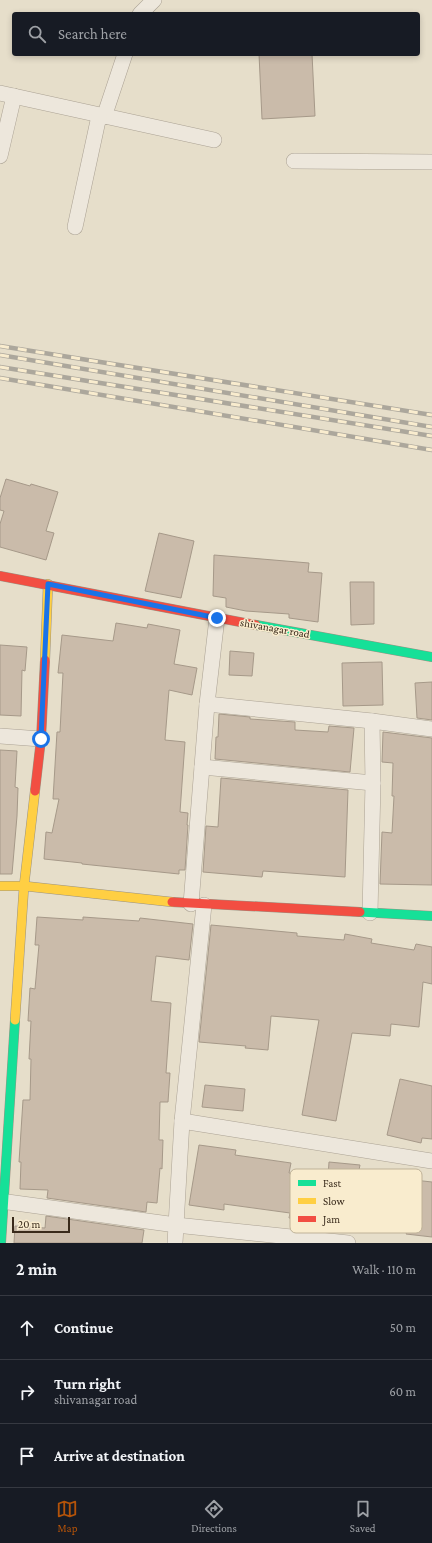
<!DOCTYPE html>
<html lang="en">
<head>
<meta charset="utf-8">
<style>
	:root { --surface:#171b24; --page:#242831; --text:#f1f3f6; --muted:#9ea1a6; --line:#363941; --accent:#b45309 }
	body { margin:0; font-family:"Crimson Pro",serif; background:var(--page); color:var(--text) }
	.scale { position:absolute; left:12px; bottom:10px; width:58px; box-sizing:border-box; padding-left:4px; border:2px solid #392a1b; border-top:0; font-size:11px; line-height:14px; white-space:nowrap; color:#392a1b; -webkit-text-stroke:3px #f9ecce; paint-order:stroke }
	.stop { position:absolute; width:12px; height:12px; margin:-9px; border:3px solid #1a73e8; border-radius:50%; background:#fff }
	.stop.end { background:#1a73e8; border-color:#fff; box-shadow:0 1px 4px #0008 }
	.list { margin:0; padding:0; list-style:none }
	h2 { display:flex; justify-content:space-between; align-items:center; height:52px; margin:0; padding:0 16px; font-size:17px }
	h2 small { font-size:13px; font-weight:400; color:var(--muted) }
	.list li { display:grid; grid-template-columns:26px 1fr auto; gap:12px; align-items:center; box-sizing:border-box; height:64px; padding:0 16px; border-top:1px solid var(--line) }
	.list b { display:block; font-size:15px; white-space:nowrap }
	.list p { margin:0; font-size:13px; white-space:nowrap; color:var(--muted) }
	.list em { font-size:13px; font-style:normal; color:var(--muted) }
	.icon { flex:none; width:22px; height:22px; fill:none; stroke:currentColor; stroke-width:2; stroke-linecap:round; stroke-linejoin:round }
	.map { position:relative; flex:none; width:432px; height:1243px; overflow:hidden }
	.search { position:absolute; background:var(--surface); box-shadow:0 2px 6px #0003; left:12px; right:12px; top:12px; height:44px; display:flex; align-items:center; gap:10px; box-sizing:border-box; padding:0 14px; border-radius:4px; color:var(--muted); font-size:15px }
	.sheet { height:244px; background:var(--surface) }
	nav { display:flex; justify-content:space-around; align-items:center; box-sizing:border-box; height:56px; border-top:1px solid var(--line); background:var(--surface); font-size:11px; color:var(--muted) }
	nav a { display:grid; justify-items:center; gap:2px }
	nav .on { color:var(--accent) }
	.map>svg:first-child { display:block }
	.building { fill:#cabbaa; stroke:#a69989 }
	.lines { fill:none; stroke-linecap:round; stroke-linejoin:round }
	.street-casing { stroke:#aba294; stroke-width:16 }
	.fast-casing { stroke:#9a9283; stroke-width:10 }
	.slow-casing { stroke:#9a9283; stroke-width:10 }
	.jam-casing { stroke:#9a9283; stroke-width:10 }
	.street { stroke:#ede7dc; stroke-width:15 }
	.fast { stroke:#16e098; stroke-width:9 }
	.slow { stroke:#ffcf43; stroke-width:9 }
	.jam { stroke:#f24e42; stroke-width:9 }
	.rail-casing { stroke:#aca79c; stroke-width:4.5 }
	.rail { stroke:#f9ecce; stroke-width:3; stroke-dasharray:9; stroke-linecap:butt }
	.route { stroke:#1a73e8; stroke-width:5 }
	.labels { text-anchor:middle; stroke-width:3; stroke-linejoin:round; paint-order:stroke }
	.street-label { font-size:11px; fill:#392a1b; stroke:#f9ecce }
	.key { fill:#f9ecce; stroke:#bfb298; stroke-width:1 }
	.key-label { font-size:11px; fill:#392a1b }
</style>
</head>
<body>
<div class="map">
<svg width="432" height="1243" viewBox="0 0 432 1243">
	<rect width="100%" height="100%" fill="#e6deca"/>
	<!-- building -->
	<g class="building">
		<path d="M259,54H312L315,116L262,119Z"/>
		<path d="M6,479L30,486L31,484L58,492L46,531L54,533L46,560L0,547V524L4,511L0,510V498Z"/>
		<path d="M159,533L194,541L181,598L145,591Z"/>
		<path d="M214,555L309,563L308,572L322,573L318,622L289,618V614L246,611L226,607V598L213,596Z"/>
		<path d="M350,582H374V624L351,625Z"/>
		<path d="M116,623L147,628L148,624L180,630L174,664L197,668L192,695L169,690L165,740L185,742L180,812L188,813L187,825H188L185,870H179V874L82,864V863L44,859L46,832L52,833L59,799H53L57,732H60L63,673H58L62,635L113,641Z"/>
		<path d="M0,645L27,647L25,671L22,670L21,716L0,715Z"/>
		<path d="M230,651L254,653L252,676L229,675Z"/>
		<path d="M382,662L383,705L343,706L342,663Z"/>
		<path d="M432,682V720L417,718L415,683Z"/>
		<path d="M219,714L250,717V719L295,722V730L328,732L329,726L354,728L350,772L215,759L216,737H218Z"/>
		<path d="M383,732L432,738V885L380,884L382,832L392,833L394,796H392L393,763L382,762Z"/>
		<path d="M0,750L17,751L15,787L18,788L17,816L12,874H0Z"/>
		<path d="M221,778L348,790L345,877L263,871L262,877L203,872L206,826L218,827Z"/>
		<path d="M37,917L83,920V917L139,921L140,918L193,924L189,960L156,956L151,1001L171,1003L166,1073H170L168,1102H160L159,1140H163L162,1169L160,1168L157,1203L147,1202L146,1212L47,1198L48,1190L20,1189L21,1162H19L23,1100H30L31,1059H29L31,1021H28L30,988L35,989L39,945H35Z"/>
		<path d="M211,925L265,930L297,933V936L344,940L345,934L372,939L371,943L414,950L416,944L432,947V984L423,982L419,1027L391,1024L390,1036L352,1033L336,1121L302,1115L319,1020L271,1016L268,1050L245,1048L246,1046L199,1042Z"/>
		<path d="M400,1079L432,1086V1139L422,1138L421,1143L387,1135Z"/>
		<path d="M205,1085L245,1089L243,1111L202,1107Z"/>
		<path d="M199,1145L236,1150L235,1155L291,1163L289,1173L328,1177L329,1162L360,1165L359,1170L396,1174V1178L432,1182V1237L406,1234L407,1232L322,1224L323,1222L289,1218L290,1213L224,1204V1210L189,1205Z"/>
		<path d="M46,1216L144,1230L142,1243H14L15,1226L45,1228Z"/>
	</g>
	<g class="lines">
		<defs>
			<g id="street">
				<path d="M140,14L154,0"/>
				<path d="M0,93L214,140"/>
				<path d="M104,117L125,54"/>
				<path d="M0,156L14,96"/>
				<path d="M294,161L432,162"/>
				<path d="M75,227L99,116"/>
				<path d="M207,704L372,721L432,729"/>
				<path d="M0,736L41,739"/>
				<path d="M202,767L373,783"/>
				<path d="M191,904L207,704L217,618"/>
				<path d="M370,913L373,783L372,721"/>
				<path d="M182,1121L432,1161"/>
				<path d="M0,1201L176,1225L348,1243"/>
				<path d="M175,1243L182,1121L204,905"/>
			</g>
			<g id="fast">
				<path d="M256,625L432,657"/>
				<path d="M360,912L432,916"/>
				<path d="M1,1243L15,1020"/>
			</g>
			<g id="slow">
				<path d="M45,660L48,584"/>
				<path d="M0,886H24L172,902"/>
				<path d="M15,1020L24,886L35,791"/>
			</g>
			<g id="jam">
				<path d="M0,576L256,625"/>
				<path d="M35,791L41,739L45,660"/>
				<path d="M172,902L360,912"/>
			</g>
		</defs>
		<!-- street casing -->
		<use href="#street" class="street-casing"/>
		<!-- fast casing -->
		<use href="#fast" class="fast-casing"/>
		<!-- slow casing -->
		<use href="#slow" class="slow-casing"/>
		<!-- jam casing -->
		<use href="#jam" class="jam-casing"/>
		<!-- street -->
		<use href="#street" class="street"/>
		<!-- fast -->
		<use href="#fast" class="fast"/>
		<!-- slow -->
		<use href="#slow" class="slow"/>
		<!-- jam -->
		<use href="#jam" class="jam"/>
		<defs>
			<g id="rail">
				<path d="M0,346L432,415"/>
				<path d="M0,355L432,427"/>
				<path d="M0,367L432,436"/>
				<path d="M0,378L432,450"/>
			</g>
		</defs>
		<!-- rail casing -->
		<use href="#rail" class="rail-casing"/>
		<!-- rail -->
		<use href="#rail" class="rail"/>
	</g>
	<g class="lines">
		<!-- route -->
		<path class="route" d="M41,739L48,584L217,618"/>
	</g>
	<g class="labels">
		<!-- street labels -->
		<g class="street-label">
			<text transform="translate(275 628) rotate(10)" y="4">shivanagar road</text>
		</g>
	</g>
	<!-- legend -->
	<rect x="290" y="1169" width="132" height="64" rx="6" class="key"/>
	<rect x="298" y="1180" width="18" height="6" fill="#16e098"/>
	<rect x="298" y="1198" width="18" height="6" fill="#ffcf43"/>
	<rect x="298" y="1216" width="18" height="6" fill="#f24e42"/>
	<g class="key-label">
		<text x="323" y="1187">Fast</text>
		<text x="323" y="1205">Slow</text>
		<text x="323" y="1223">Jam</text>
	</g>
</svg>
<div class="scale">20 m</div>
<div class="stop" style="left:41px;top:739px"></div>
<div class="stop end" style="left:217px;top:618px"></div>
<div class="search"><svg class="icon" aria-label="search" viewBox="0 0 24 24"><circle cx="10" cy="10" r="6"/><path d="M15 15l6 6"/></svg>Search here</div>
</div>
<section class="sheet">
<h2>2 min<small>Walk · 110 m</small></h2>
<ul class="list">
<li><svg class="icon" aria-label="ahead" viewBox="0 0 24 24"><path d="M12 20V5M6 11l6-6 6 6"/></svg><div><b>Continue</b></div><em>50 m</em></li>
<li><svg class="icon" aria-label="right" viewBox="0 0 24 24"><path d="M7 20v-9h11M14 6l5 5-5 5"/></svg><div><b>Turn right</b><p>shivanagar road</p></div><em>60 m</em></li>
<li><svg class="icon" aria-label="arrive" viewBox="0 0 24 24"><path d="M6 21V4h12l-3 4 3 4H6"/></svg><div><b>Arrive at destination</b></div></li>
</ul>
</section>
<nav>
<a class="on"><svg class="icon" aria-label="map" viewBox="0 0 24 24"><path d="M3 6l6-2 6 2 6-2v14l-6 2-6-2-6 2zM9 4v14M15 6v14"/></svg>Map</a>
<a><svg class="icon" aria-label="directions" viewBox="0 0 24 24"><path d="M12 3l9 9-9 9-9-9zM9 14v-3h6M13 9l2 2-2 2"/></svg>Directions</a>
<a><svg class="icon" aria-label="saved" viewBox="0 0 24 24"><path d="M7 4h10v16l-5-4-5 4z"/></svg>Saved</a>
</nav>
</body>
</html>
